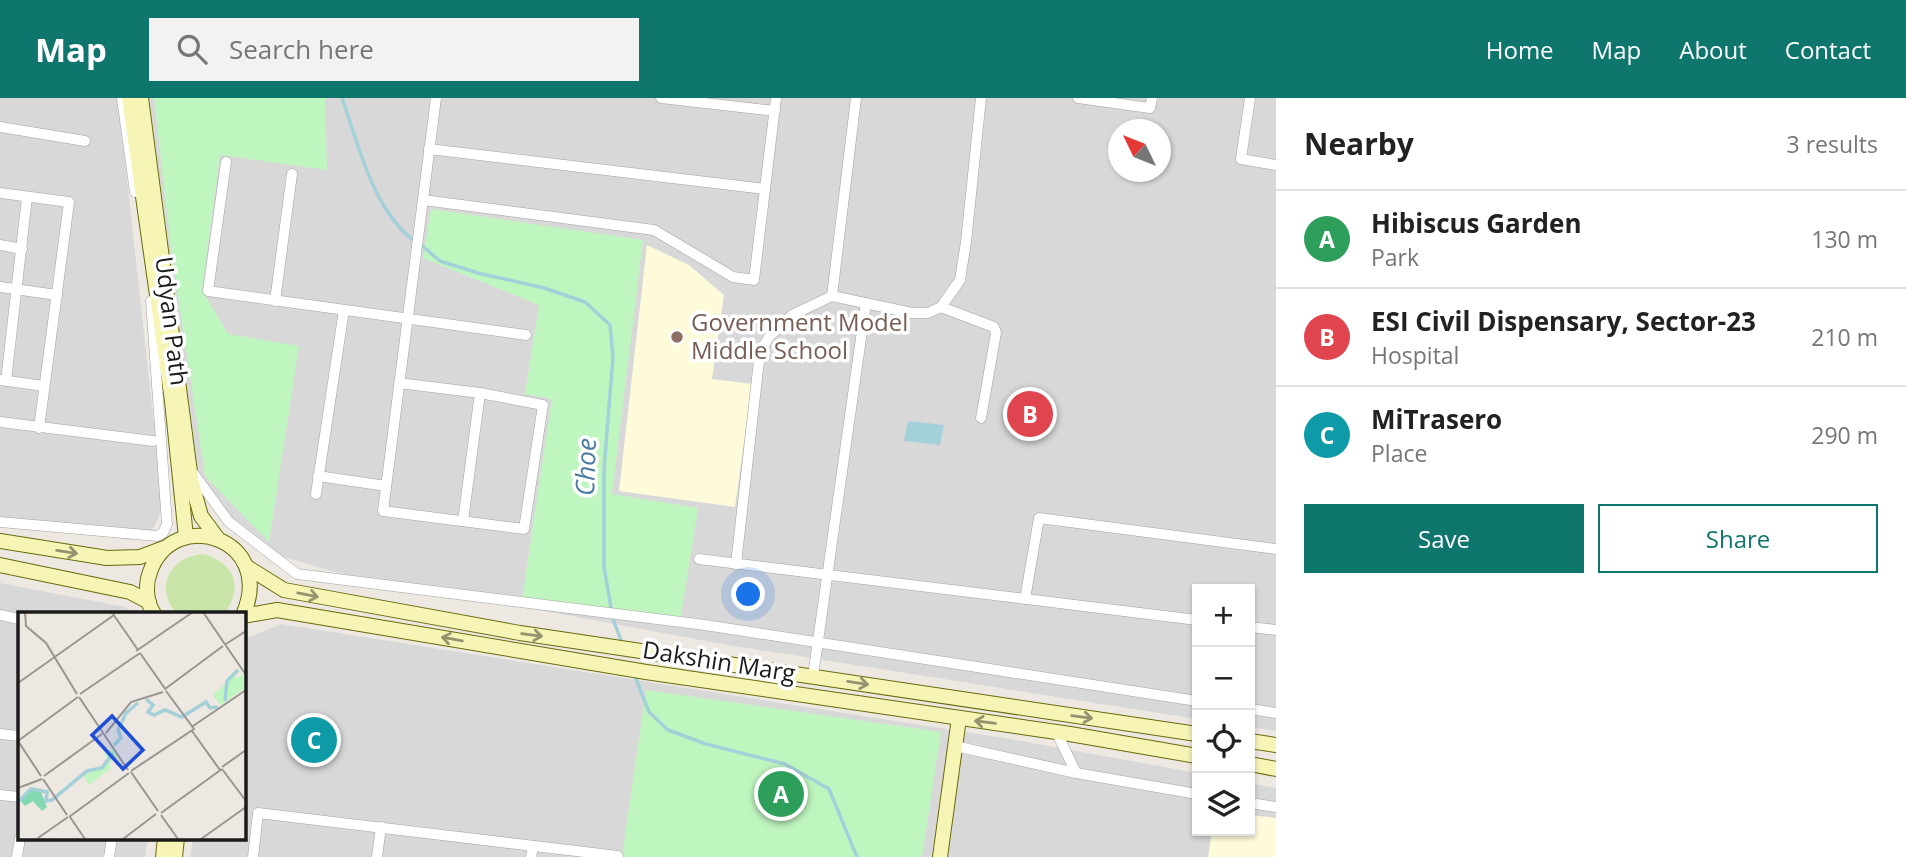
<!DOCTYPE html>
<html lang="en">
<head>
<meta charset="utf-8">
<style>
	:root { --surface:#fff; --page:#f2f2f2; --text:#222; --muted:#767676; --line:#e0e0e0; --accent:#0f766e }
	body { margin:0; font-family:"Open Sans",sans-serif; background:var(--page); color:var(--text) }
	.controls { position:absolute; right:21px; bottom:21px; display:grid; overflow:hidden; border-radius:0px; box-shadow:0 2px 5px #0004 }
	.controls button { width:63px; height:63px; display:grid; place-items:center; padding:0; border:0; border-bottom:2px solid var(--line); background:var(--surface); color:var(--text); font:35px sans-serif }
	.compass { position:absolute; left:1108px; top:21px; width:63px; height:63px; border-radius:50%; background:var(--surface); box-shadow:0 2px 5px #0004; rotate:313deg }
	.you { position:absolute; left:749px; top:497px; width:24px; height:24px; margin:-18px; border:5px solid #fff; border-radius:50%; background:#1a73e8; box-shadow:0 0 0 10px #1a73e833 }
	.badge { display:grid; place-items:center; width:46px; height:46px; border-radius:50%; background:var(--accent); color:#fff; font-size:23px; font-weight:700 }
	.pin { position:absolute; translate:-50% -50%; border:4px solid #fff; box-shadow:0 2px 7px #0006 }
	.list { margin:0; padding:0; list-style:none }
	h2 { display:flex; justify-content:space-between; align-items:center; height:91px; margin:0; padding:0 28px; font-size:30px }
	h2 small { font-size:23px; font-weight:400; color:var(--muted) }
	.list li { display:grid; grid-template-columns:46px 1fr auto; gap:21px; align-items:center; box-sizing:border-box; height:98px; padding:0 28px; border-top:2px solid var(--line) }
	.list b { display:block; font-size:26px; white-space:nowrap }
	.list p { margin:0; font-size:23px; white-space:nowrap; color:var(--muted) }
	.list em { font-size:23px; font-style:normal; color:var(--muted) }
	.actions { display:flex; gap:14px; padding:21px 28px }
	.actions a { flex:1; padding:16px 0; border:2px solid var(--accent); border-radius:0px; text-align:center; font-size:24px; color:var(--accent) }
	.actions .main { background:var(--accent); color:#fff }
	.icon { flex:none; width:38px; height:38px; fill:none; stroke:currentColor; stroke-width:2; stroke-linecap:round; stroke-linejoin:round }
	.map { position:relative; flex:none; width:1276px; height:759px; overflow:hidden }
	header { display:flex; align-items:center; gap:42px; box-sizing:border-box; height:98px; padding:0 35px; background:var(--accent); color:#fff }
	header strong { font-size:33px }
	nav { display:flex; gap:38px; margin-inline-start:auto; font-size:24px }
	.search { width:490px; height:63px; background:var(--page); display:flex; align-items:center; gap:18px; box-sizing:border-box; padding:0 24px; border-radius:0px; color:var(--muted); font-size:26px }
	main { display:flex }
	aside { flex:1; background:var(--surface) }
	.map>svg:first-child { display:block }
	.residential { fill:#d9d8d8; fill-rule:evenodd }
	.education { fill:#fdfbda }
	.grass { fill:#cae5a9 }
	.park { fill:#bff6c0 }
	.water { fill:#a3d0d9 }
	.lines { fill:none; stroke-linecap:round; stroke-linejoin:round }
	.stream { stroke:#a3d0d9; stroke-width:3.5 }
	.street-casing { stroke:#a2a2a2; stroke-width:11 }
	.secondary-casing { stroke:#676b0a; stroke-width:16 }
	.street { stroke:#fff; stroke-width:10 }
	.secondary { stroke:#f6f5b6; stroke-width:14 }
	.oneway { stroke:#939370 }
	.education-dot { fill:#8d6e63; stroke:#fff; stroke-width:2.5 }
	.labels { text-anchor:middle; stroke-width:7; stroke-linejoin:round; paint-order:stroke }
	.street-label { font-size:24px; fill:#1b1b1b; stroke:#fff }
	.education-label { font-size:24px; fill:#785e54; stroke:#fff; text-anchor:start }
	.water-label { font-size:26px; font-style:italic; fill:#4a7a9f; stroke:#fff }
	.inset-river { fill:none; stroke:#a3d0d9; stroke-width:3.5 }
	.inset-road { fill:none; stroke:#999692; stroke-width:2 }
	.view { fill:#1d4ed8; fill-opacity:0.15; stroke:#1d4ed8; stroke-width:3.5 }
	.inset-edge { fill:none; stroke:#1b1b1b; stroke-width:3.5 }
</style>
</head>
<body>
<header>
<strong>Map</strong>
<div class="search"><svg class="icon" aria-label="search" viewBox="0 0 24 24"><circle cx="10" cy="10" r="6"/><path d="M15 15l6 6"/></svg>Search here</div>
<nav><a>Home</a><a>Map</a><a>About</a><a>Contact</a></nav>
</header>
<main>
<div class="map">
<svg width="1276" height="759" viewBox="0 0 1276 759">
	<rect width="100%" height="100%" fill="#ede8e1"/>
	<!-- residential -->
	<g class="residential">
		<path d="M0,0H118L163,408L151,436L130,442L0,421Z"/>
		<path d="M149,0H1276V633L1250,629V491H1197V621L728,547L335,474L277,457L240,432L198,375ZM1118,32H1160V74H1118Z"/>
		<path d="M0,485L125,509L133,516H19V740H148L145,759H0Z"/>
		<path d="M281,526L1010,641L1197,675V733H1250V685L1276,690V759H190L193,740H243V542Z"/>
	</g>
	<!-- education -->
	<g class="education">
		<path d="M647,147L689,167L724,197L712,281L752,286L735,409L619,393Z"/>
		<path d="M1250,717L1276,720V759H1208L1212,733H1250Z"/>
	</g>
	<!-- grass -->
	<path class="grass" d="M203,456C235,465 244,489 224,516H177C153,489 170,459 203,456Z"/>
	<!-- park -->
	<g class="park">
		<path d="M154,0H325L327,72L220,57L202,192L228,236L299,248L269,444L205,378L171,151Z"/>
		<path d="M431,111L643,142L612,396L698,410L680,524L522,501L552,301L525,296L539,207L423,160Z"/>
		<path d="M646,592L941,634L922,759H622Z"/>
	</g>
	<!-- water -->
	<path class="water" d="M908,323L944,327L940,347L904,343Z"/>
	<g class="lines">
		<!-- stream -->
		<g class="stream">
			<path d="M342,0C359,48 372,110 414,143"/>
			<path d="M421,147L440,163L478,175L544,190L585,204L610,227L613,259L604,371V469L613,521L622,545"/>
			<path d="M634,576L649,614L668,632L706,646L785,666L829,691L857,759"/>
		</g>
		<defs>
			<g id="street">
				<path d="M122,0L135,94"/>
				<path d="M661,0L775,13"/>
				<path d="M1078,0L1150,10L1152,0"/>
				<path d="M1250,0L1241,61L1276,67"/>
				<path d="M0,29L85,43"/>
				<path d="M429,51L765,91"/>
				<path d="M226,64L208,193L526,237"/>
				<path d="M0,95L69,104L39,330"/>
				<path d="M423,102L654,132L733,179L754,182L776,0"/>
				<path d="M0,147L22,151"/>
				<path d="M0,189L57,197"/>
				<path d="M832,198L856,0"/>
				<path d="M275,203L292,76"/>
				<path d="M941,209L994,229L996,235L981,320"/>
				<path d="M1,282L44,288"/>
				<path d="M6,283L27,99"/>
				<path d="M399,285L480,295L543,307L524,431L383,413L436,0"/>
				<path d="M0,324L153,343"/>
				<path d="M193,375L229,424L297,476L705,527L1197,603"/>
				<path d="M318,378L386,388"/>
				<path d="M316,396L344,212"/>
				<path d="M463,423L480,295"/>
				<path d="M0,424L157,438L163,435L167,426L151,203"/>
				<path d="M699,461L1197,522"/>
				<path d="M736,466L760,254L769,239L792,217L832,198L912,215H928L941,209L960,182L966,144L981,0"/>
				<path d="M1025,501L1039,420L1276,451"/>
				<path d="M0,517L19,521"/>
				<path d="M1250,529L1276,532"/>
				<path d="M813,578L866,205"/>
				<path d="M1250,611L1276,615"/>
				<path d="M1057,635L1076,675"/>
				<path d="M0,636L19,638"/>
				<path d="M955,648L1076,675L1197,696"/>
				<path d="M0,697L19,699"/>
				<path d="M1250,705L1276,709"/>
				<path d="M17,759L20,740"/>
				<path d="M109,759L112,740"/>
				<path d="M253,759L258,715L618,758"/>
				<path d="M377,759L381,729"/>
				<path d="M531,759L533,748"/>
			</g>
			<g id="secondary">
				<path d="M129,0L172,303L186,439"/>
				<path d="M141,0L191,382L201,418L218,441"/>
				<path d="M0,443L107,460L140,459L164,450"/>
				<path d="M0,467L130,494L149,504"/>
				<path d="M247,469L284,492L520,535L1197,636"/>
				<path d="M154,516C146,504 145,487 150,474C173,407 277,440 243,517"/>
				<path d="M243,518L277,512L646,574L1070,636L1197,658"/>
				<path d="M1250,643L1276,647"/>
				<path d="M1250,666L1276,671"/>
				<path d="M163,759L165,740"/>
				<path d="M175,759L177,740"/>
				<path d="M940,759L959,620"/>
			</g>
		</defs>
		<!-- street casing -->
		<use href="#street" class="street-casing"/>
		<!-- secondary casing -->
		<use href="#secondary" class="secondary-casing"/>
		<!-- street -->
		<use href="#street" class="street"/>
		<!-- secondary -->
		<use href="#secondary" class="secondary"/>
	</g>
	<!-- one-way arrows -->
	<defs><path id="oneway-shaft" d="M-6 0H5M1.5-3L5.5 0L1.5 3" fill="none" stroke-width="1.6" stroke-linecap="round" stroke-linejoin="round" transform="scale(1.75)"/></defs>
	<g class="oneway">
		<use href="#oneway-shaft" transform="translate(67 454) rotate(9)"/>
		<use href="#oneway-shaft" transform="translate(308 497) rotate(11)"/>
		<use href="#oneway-shaft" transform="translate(532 537) rotate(8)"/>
		<use href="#oneway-shaft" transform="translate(452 541) rotate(-170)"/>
		<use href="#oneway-shaft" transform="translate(858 585) rotate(9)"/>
		<use href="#oneway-shaft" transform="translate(1082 619) rotate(8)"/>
		<use href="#oneway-shaft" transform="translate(985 624) rotate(-172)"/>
	</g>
	<!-- markers -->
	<circle class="education-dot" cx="677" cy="239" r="7"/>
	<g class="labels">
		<!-- street labels -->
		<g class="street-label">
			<text transform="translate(171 223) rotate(83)" y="8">Udyan Path</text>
			<text transform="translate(719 564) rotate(9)" y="8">Dakshin Marg</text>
		</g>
		<!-- education labels -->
		<g class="education-label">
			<text x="691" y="233">Government Model<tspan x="691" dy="28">Middle School</tspan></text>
		</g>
		<!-- water labels -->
		<g class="water-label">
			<text transform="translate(586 369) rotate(-88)" y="9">Choe</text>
		</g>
	</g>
	<!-- overview -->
	<g transform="translate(18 514)">
		<rect width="228" height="228" fill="#ede8e1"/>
		<path d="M214,60L219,66L225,62L227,76L203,93L195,83L214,66ZM94,136L100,145L91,151L93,156L71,173L65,163L85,156L90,148L86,142Z" fill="#bff6c0"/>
		<path d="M10,178L23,180L29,195L24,199L15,189L7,194L2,188Z" fill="#82d9b1"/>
		<path class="inset-river" d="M128,87L135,93L130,100L136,103L147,98L164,105L188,90L192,96L200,95M207,89L209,69L220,58M96,133L103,126L100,118L108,101L120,91M0,190L13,177L29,180L28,189L34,188L69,159L84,156L95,141"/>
		<path class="inset-road" d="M7,0L8,14L28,31L59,82M185,0L228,63M95,2L120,38M208,32L228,19M118,39L175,0M122,41L148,78M0,71L96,3M147,77L205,34M62,82L122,41M61,85L110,158M175,114L228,78M174,119L202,158M88,121L113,90L145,80M204,155L228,138M204,157L228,189M113,159L176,117L148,79M113,160L140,199M23,164L0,129L60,85M26,164L84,122M25,167L49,203M0,176L24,167M143,201L204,157M143,203L160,227M51,205L111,161M52,205L67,227M20,226L50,205M105,227L138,202M183,227L228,195"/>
		<path class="view" d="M94,104L125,138L105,157L74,123Z"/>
		<rect width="228" height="228" class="inset-edge"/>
	</g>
</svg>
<div class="controls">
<button>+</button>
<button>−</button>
<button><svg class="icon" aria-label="locate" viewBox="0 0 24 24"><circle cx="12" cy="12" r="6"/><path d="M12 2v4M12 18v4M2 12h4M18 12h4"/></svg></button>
<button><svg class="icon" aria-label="layers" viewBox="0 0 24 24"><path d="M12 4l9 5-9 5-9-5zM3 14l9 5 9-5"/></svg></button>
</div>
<svg class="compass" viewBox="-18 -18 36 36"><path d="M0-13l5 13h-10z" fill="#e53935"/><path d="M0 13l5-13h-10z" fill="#767676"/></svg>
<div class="you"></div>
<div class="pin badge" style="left:781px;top:696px;background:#2e9e5b">A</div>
<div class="pin badge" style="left:1030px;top:316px;background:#e0444e">B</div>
<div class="pin badge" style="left:314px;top:642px;background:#0f9aa8">C</div>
</div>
<aside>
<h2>Nearby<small>3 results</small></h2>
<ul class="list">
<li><span class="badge" style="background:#2e9e5b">A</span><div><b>Hibiscus Garden</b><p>Park</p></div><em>130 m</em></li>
<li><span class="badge" style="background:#e0444e">B</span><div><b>ESI Civil Dispensary, Sector-23</b><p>Hospital</p></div><em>210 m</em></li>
<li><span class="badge" style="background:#0f9aa8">C</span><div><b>MiTrasero</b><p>Place</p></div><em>290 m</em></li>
</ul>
<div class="actions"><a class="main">Save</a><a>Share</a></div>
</aside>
</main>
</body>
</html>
